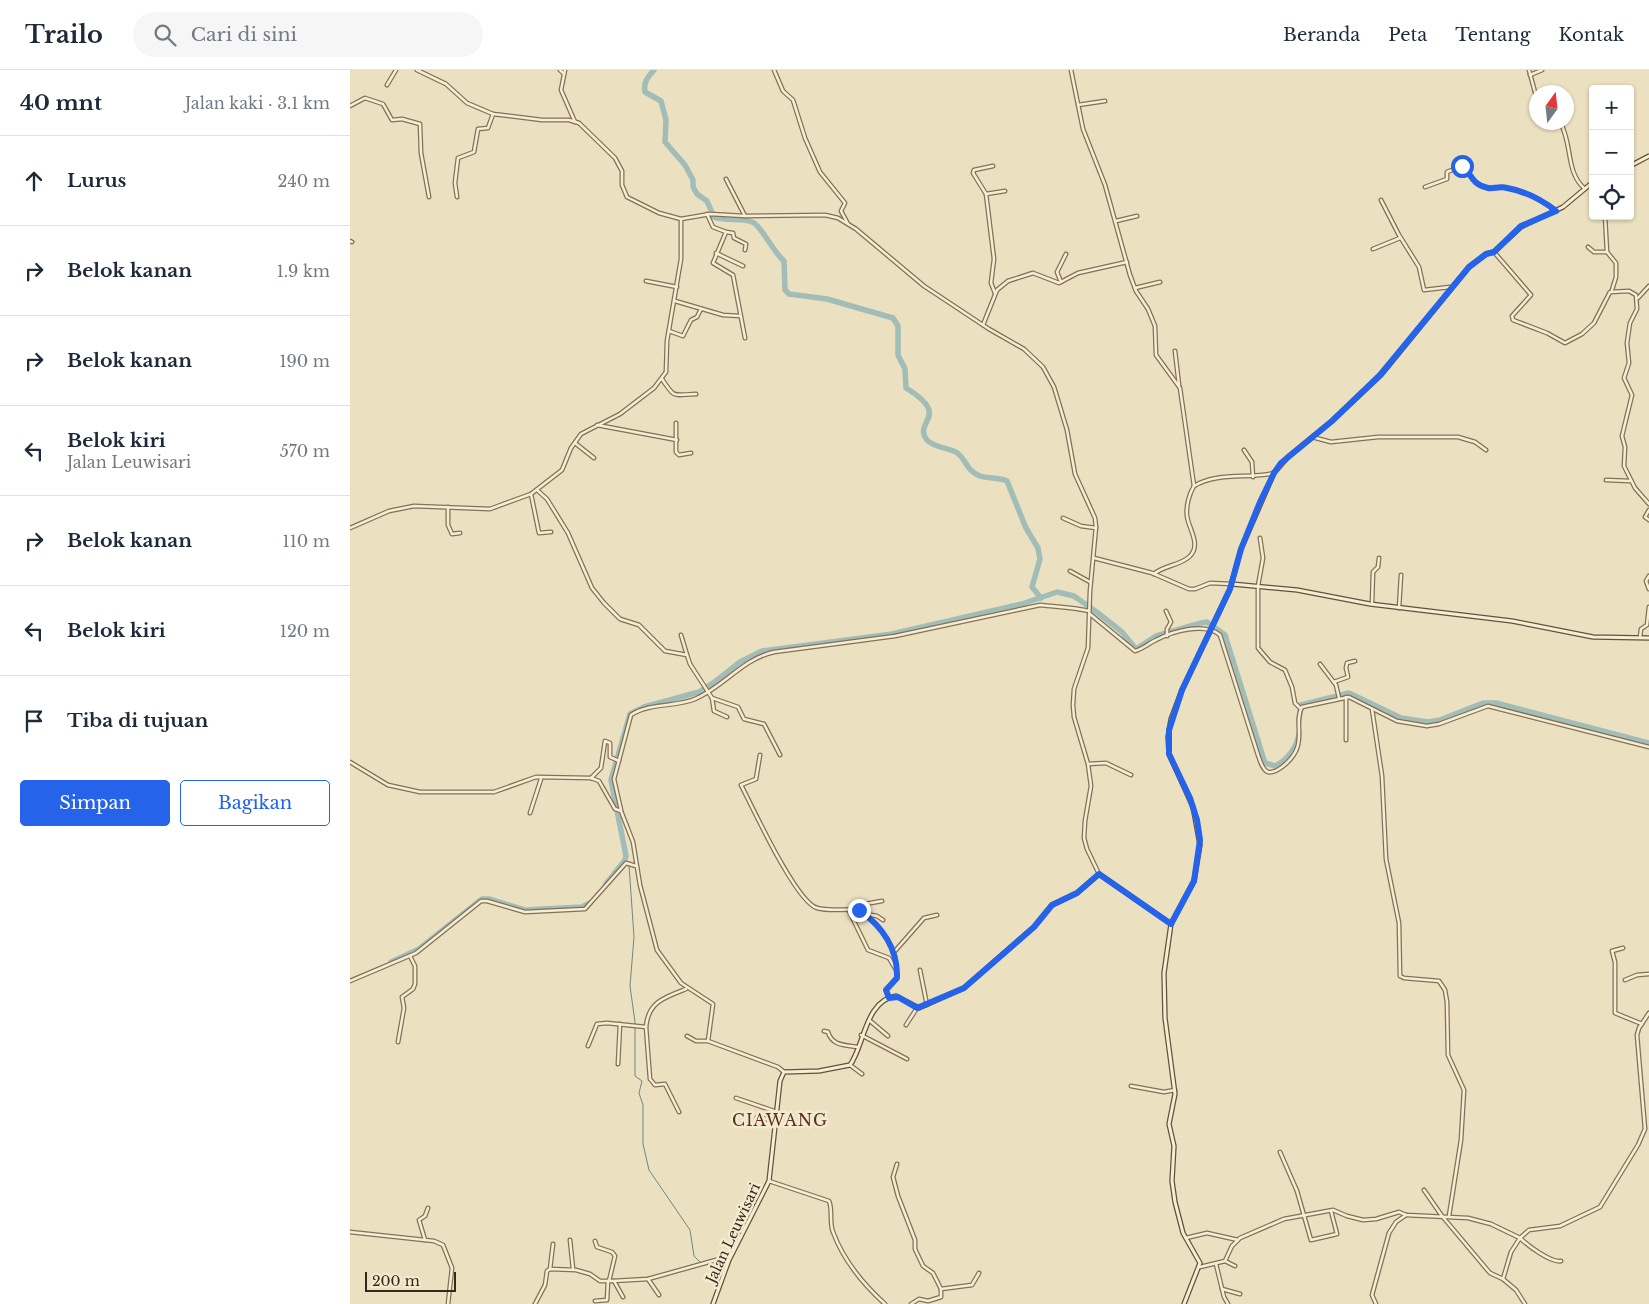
<!DOCTYPE html>
<html lang="id">
<head>
<meta charset="utf-8">
<style>
	:root { --surface:#fff; --page:#f6f6f7; --text:#1f2937; --muted:#747a83; --line:#e0e1e3; --accent:#2563eb }
	body { margin:0; font-family:"Libre Baskerville",serif; background:var(--page); color:var(--text) }
	.controls { position:absolute; right:15px; top:15px; display:grid; overflow:hidden; border-radius:5px; box-shadow:0 1px 4px #0004 }
	.controls button { width:45px; height:45px; display:grid; place-items:center; padding:0; border:0; border-bottom:1px solid var(--line); background:var(--surface); color:var(--text); font:25px sans-serif }
	.compass { position:absolute; left:1179px; top:15px; width:45px; height:45px; border-radius:50%; background:var(--surface); box-shadow:0 1px 4px #0004; rotate:15deg }
	.scale { position:absolute; left:15px; bottom:12px; width:91px; box-sizing:border-box; padding-left:5px; border:2px solid #33291d; border-top:0; font-size:14px; line-height:18px; white-space:nowrap; color:#33291d; -webkit-text-stroke:4px #f3eacf; paint-order:stroke }
	.stop { position:absolute; width:15px; height:15px; margin:-11px; border:4px solid #2563eb; border-radius:50%; background:#fff }
	.stop.end { background:#2563eb; border-color:#fff; box-shadow:0 1px 5px #0008 }
	.list { margin:0; padding:0; list-style:none }
	h2 { display:flex; justify-content:space-between; align-items:center; height:65px; margin:0; padding:0 20px; font-size:21px }
	h2 small { font-size:16px; font-weight:400; color:var(--muted) }
	.list li { display:grid; grid-template-columns:32px 1fr auto; gap:15px; align-items:center; box-sizing:border-box; height:90px; padding:0 20px; border-top:1px solid var(--line) }
	.list b { display:block; font-size:19px; white-space:nowrap }
	.list p { margin:0; font-size:16px; white-space:nowrap; color:var(--muted) }
	.list em { font-size:16px; font-style:normal; color:var(--muted) }
	.actions { display:flex; gap:10px; padding:15px 20px }
	.actions a { flex:1; padding:11px 0; border:1px solid var(--accent); border-radius:5px; text-align:center; font-size:18px; color:var(--accent) }
	.actions .main { background:var(--accent); color:#fff }
	.icon { flex:none; width:28px; height:28px; fill:none; stroke:currentColor; stroke-width:2; stroke-linecap:round; stroke-linejoin:round }
	.map { position:relative; flex:none; width:1299px; height:1234px; overflow:hidden }
	header { display:flex; align-items:center; gap:30px; box-sizing:border-box; height:70px; padding:0 25px; background:var(--surface); border-bottom:1px solid var(--line) }
	header strong { font-size:24px }
	nav { display:flex; gap:28px; margin-inline-start:auto; font-size:18px }
	.search { width:350px; height:45px; background:var(--page); display:flex; align-items:center; gap:12px; box-sizing:border-box; padding:0 18px; border-radius:28px; color:var(--muted); font-size:19px }
	main { display:flex }
	aside { flex:1; background:var(--surface) }
	.map>svg:first-child { display:block }
	.lines { fill:none; stroke-linecap:round; stroke-linejoin:round }
	.stream { stroke:#6b8a84; stroke-width:1 }
	.river { stroke:#a2bdb7; stroke-width:5.5 }
	.street-casing { stroke:#827159; stroke-width:5 }
	.secondary-casing { stroke:#64523c; stroke-width:5.5 }
	.street { stroke:#f6edd2; stroke-width:2.5 }
	.secondary { stroke:#f6edd2; stroke-width:3 }
	.route { stroke:#2563eb; stroke-width:6 }
	.labels { text-anchor:middle; stroke-width:5; stroke-linejoin:round; paint-order:stroke }
	.street-label { font-size:14px; fill:#33291d; stroke:#f3eacf }
	.quarter-label { font-size:16px; letter-spacing:1px; fill:#5d2f1f; stroke:#f3eacf }
</style>
</head>
<body>
<header>
<strong>Trailo</strong>
<div class="search"><svg class="icon" aria-label="search" viewBox="0 0 24 24"><circle cx="10" cy="10" r="6"/><path d="M15 15l6 6"/></svg>Cari di sini</div>
<nav><a>Beranda</a><a>Peta</a><a>Tentang</a><a>Kontak</a></nav>
</header>
<main>
<aside>
<h2>40 mnt<small>Jalan kaki · 3.1 km</small></h2>
<ul class="list">
<li><svg class="icon" aria-label="ahead" viewBox="0 0 24 24"><path d="M12 20V5M6 11l6-6 6 6"/></svg><div><b>Lurus</b></div><em>240 m</em></li>
<li><svg class="icon" aria-label="right" viewBox="0 0 24 24"><path d="M7 20v-9h11M14 6l5 5-5 5"/></svg><div><b>Belok kanan</b></div><em>1.9 km</em></li>
<li><svg class="icon" aria-label="right" viewBox="0 0 24 24"><path d="M7 20v-9h11M14 6l5 5-5 5"/></svg><div><b>Belok kanan</b></div><em>190 m</em></li>
<li><svg class="icon" aria-label="left" viewBox="0 0 24 24"><path d="M17 20v-9H6M10 6l-5 5 5 5"/></svg><div><b>Belok kiri</b><p>Jalan Leuwisari</p></div><em>570 m</em></li>
<li><svg class="icon" aria-label="right" viewBox="0 0 24 24"><path d="M7 20v-9h11M14 6l5 5-5 5"/></svg><div><b>Belok kanan</b></div><em>110 m</em></li>
<li><svg class="icon" aria-label="left" viewBox="0 0 24 24"><path d="M17 20v-9H6M10 6l-5 5 5 5"/></svg><div><b>Belok kiri</b></div><em>120 m</em></li>
<li><svg class="icon" aria-label="arrive" viewBox="0 0 24 24"><path d="M6 21V4h12l-3 4 3 4H6"/></svg><div><b>Tiba di tujuan</b></div></li>
</ul>
<div class="actions"><a class="main">Simpan</a><a>Bagikan</a></div>
</aside>
<div class="map">
<svg width="1299" height="1234" viewBox="0 0 1299 1234">
	<rect width="100%" height="100%" fill="#ebe0c0"/>
	<g class="lines">
		<!-- stream -->
		<g class="stream">
			<path d="M275,790L276,792"/>
			<path d="M279,795L284,867L280,916L285,952V1006L292,1011L289,1023L293,1035V1074L299,1100L340,1160L344,1186L351,1193"/>
			<path d="M362,1192H364L370,1201"/>
		</g>
		<!-- river -->
		<g class="river">
			<path d="M304,0C298,7 293,12 295,22L311,31L316,50L315,72L335,95L343,110V117L347,124L357,131L364,147C377,152 390,147 402,152C411,155 423,182 434,191L435,220L439,224L477,229L543,248L548,256V285L555,299L556,318C603,347 562,351 577,370C583,377 598,378 606,382C616,388 616,401 630,406C639,409 648,407 657,411L676,458L688,478L690,489L682,517L691,528"/>
			<path d="M949,650L951,635L999,623L1051,648L1078,652L1090,650L1133,633H1146L1299,673"/>
			<path d="M256,814L275,790L276,786L261,710L280,644L294,637L349,622L366,611L390,592L412,581L542,564L672,534L707,522L724,526L748,543L772,562L786,579L806,566L851,553L857,552L875,565L915,693L925,696C937,691 947,677 949,664"/>
			<path d="M41,892L69,879L132,829H139L175,840L232,837L240,833"/>
		</g>
		<defs>
			<g id="street">
				<path d="M67,0L96,14L117,33L143,44L192,50H219L229,53L265,88L272,101V115L277,127L309,143L331,149L360,144L395,146L475,145L488,148L506,159L574,216L639,259L674,279L693,297L704,317L717,360L725,404L745,448L746,457L740,521L738,578L724,619L723,635L724,647L738,694L741,716L735,751L734,768L737,779L749,804"/>
				<path d="M210,0L214,4"/>
				<path d="M215,0L211,20L225,52"/>
				<path d="M424,0L433,21L443,30L455,68L470,102L495,133L491,141L498,154"/>
				<path d="M721,0L733,59L755,115L780,205L786,221L798,239L805,256L806,285L830,318L844,416"/>
				<path d="M1179,0L1186,26"/>
				<path d="M1180,5L1192,0"/>
				<path d="M37,15L46,0"/>
				<path d="M728,35L755,31"/>
				<path d="M0,36L15,28L33,34L42,50L52,49L70,54L71,83L79,127"/>
				<path d="M1210,52C1223,74 1215,102 1235,119"/>
				<path d="M643,96L624,100L623,103L636,124L644,189L641,213L645,223"/>
				<path d="M376,109L395,146"/>
				<path d="M1075,117L1097,109V102L1112,96C1122,103 1120,114 1138,118C1143,119 1150,116 1157,118C1174,121 1192,130 1207,141"/>
				<path d="M636,124L655,121"/>
				<path d="M107,127L105,113L108,88L124,82L128,59L138,58L143,44"/>
				<path d="M1031,130L1049,165L1069,197L1074,220L1100,217"/>
				<path d="M357,144L363,157L376,162L363,193L383,205L395,268"/>
				<path d="M1255,146L1257,182L1266,193V207L1262,220"/>
				<path d="M766,151L787,146"/>
				<path d="M376,162L383,163L384,168L396,174L395,180"/>
				<path d="M0,171L2,172"/>
				<path d="M1238,177L1244,182H1257"/>
				<path d="M1023,179L1050,168"/>
				<path d="M1144,182L1181,225L1162,246L1163,250L1197,263L1215,273L1232,264L1244,253L1260,222L1279,221L1286,225L1287,239L1280,253L1277,273L1279,293L1274,308L1282,325L1272,366L1275,377L1274,396L1285,418L1299,434"/>
				<path d="M366,183L393,196"/>
				<path d="M296,211L327,217"/>
				<path d="M711,212L707,202L716,184"/>
				<path d="M785,218L810,212"/>
				<path d="M1288,228L1299,216"/>
				<path d="M325,231L373,245L390,246"/>
				<path d="M633,255L647,220L658,211L683,203L709,213L728,203L777,192"/>
				<path d="M319,261L333,266L341,250L347,247L351,239"/>
				<path d="M825,281L829,315"/>
				<path d="M312,309C325,329 323,325 346,324"/>
				<path d="M326,353V382L329,385L341,383"/>
				<path d="M247,355L327,370"/>
				<path d="M962,367L981,372L1028,367H1108L1125,372L1136,380"/>
				<path d="M225,373L244,388"/>
				<path d="M894,380L902,392L903,407"/>
				<path d="M1256,410L1280,411"/>
				<path d="M187,420L197,429L218,463L242,518L254,533L270,549L289,555L315,581L337,585L340,594L362,628L388,637L394,649L414,654L430,685"/>
				<path d="M181,424L189,463L201,462"/>
				<path d="M98,437V455L102,464L110,463"/>
				<path d="M1299,440L1295,447L1299,450"/>
				<path d="M713,448L731,456L746,458"/>
				<path d="M0,458L39,441L64,436L140,439L181,424L212,400L221,378L231,364L270,344L304,318L316,302L317,271L331,189V149"/>
				<path d="M744,488L802,503L839,519H845L860,513L882,514"/>
				<path d="M720,501L740,512"/>
				<path d="M804,504C814,495 829,496 839,487C852,475 839,460 837,446C836,436 839,424 844,416C867,402 898,409 924,403"/>
				<path d="M1299,506L1296,511L1299,519"/>
				<path d="M908,516V578L920,592L935,600L942,617L945,633L951,639"/>
				<path d="M908,516L913,488L910,468"/>
				<path d="M1022,534L1023,502L1028,497L1029,488"/>
				<path d="M1049,538L1051,505"/>
				<path d="M816,541L821,552L817,559V566"/>
				<path d="M740,544L785,581C793,579 799,573 806,570C823,561 855,552 870,565L908,685C910,690 912,700 918,702C923,703 928,700 932,697C961,675 942,655 952,637L999,627L1047,651L1077,656L1089,654L1138,636L1299,677"/>
				<path d="M331,565L337,585"/>
				<path d="M1290,567L1291,559L1297,555L1299,537"/>
				<path d="M970,594L986,615L989,628"/>
				<path d="M984,612L998,607L996,598L997,593L1005,591"/>
				<path d="M362,628L364,641L377,647"/>
				<path d="M1022,639L1032,706L1036,789L1049,853L1050,906L1054,908L1089,911L1095,920L1097,932L1098,985L1114,1020L1111,1070L1099,1146"/>
				<path d="M996,670V627"/>
				<path d="M410,685L406,709L391,715C403,738 446,832 467,838C482,842 496,838 509,840C532,856 548,879 547,907L536,920L539,928"/>
				<path d="M0,692L38,715L70,722H144L186,707L241,708L249,711L265,739L271,741L283,772L290,815L307,880L331,913L363,934L358,971L428,997L434,1002"/>
				<path d="M738,694L756,693L781,705"/>
				<path d="M241,708L251,698L255,671L260,673V687L269,691"/>
				<path d="M271,740L264,709L281,645C298,633 326,637 345,629C374,617 392,589 424,582L545,566L690,535C708,537 722,537 739,541"/>
				<path d="M180,743L191,709"/>
				<path d="M509,840L515,834L532,831"/>
				<path d="M499,841L518,880L539,888L546,900"/>
				<path d="M516,844L527,846L533,850"/>
				<path d="M1273,878L1262,881L1265,892V943L1292,954"/>
				<path d="M545,881L574,848L587,845"/>
				<path d="M570,900L577,935"/>
				<path d="M1275,910L1287,905L1299,904"/>
				<path d="M0,911L66,883L131,831H137L175,842L235,839L276,793L286,796"/>
				<path d="M519,950L538,966"/>
				<path d="M556,955L567,938"/>
				<path d="M296,957L300,1009L305,1015L315,1014L329,1042"/>
				<path d="M474,961L478,962C482,976 495,975 508,977"/>
				<path d="M511,965L557,989"/>
				<path d="M337,966L346,971H358"/>
				<path d="M48,972L54,938L52,927L63,919L65,914V896L60,886"/>
				<path d="M238,976L247,954L257,953L296,957C298,932 315,927 336,919"/>
				<path d="M268,994L270,954"/>
				<path d="M500,995L512,1004"/>
				<path d="M781,1016L814,1022L825,1020"/>
				<path d="M386,1028L427,1042"/>
				<path d="M407,1047L420,1050L422,1041"/>
				<path d="M930,1082L947,1121L961,1170L987,1164L981,1141"/>
				<path d="M547,1094L543,1107L548,1126L565,1170V1179L573,1196L583,1203L591,1219"/>
				<path d="M419,1111L479,1131C483,1140 479,1152 483,1162C493,1189 514,1215 535,1234"/>
				<path d="M1074,1120L1092,1146L1140,1203L1153,1209"/>
				<path d="M0,1162L84,1171L93,1175L102,1198L98,1234"/>
				<path d="M836,1168L857,1163L888,1170"/>
				<path d="M75,1170L69,1150L75,1146L78,1138"/>
				<path d="M220,1170L223,1199"/>
				<path d="M245,1171L247,1177L262,1182L265,1186L259,1211"/>
				<path d="M875,1191L885,1196"/>
				<path d="M1211,1191C1201,1193 1177,1175 1170,1168L1179,1160L1210,1156L1250,1137L1288,1075L1295,1059L1287,965L1289,958L1299,943"/>
				<path d="M866,1194L874,1227L878,1234"/>
				<path d="M850,1197L875,1191L882,1176L890,1168L934,1149L983,1140L997,1146L1013,1150L1026,1149L1049,1142L1056,1145L1118,1148L1141,1154L1170,1168L1161,1182L1153,1209L1166,1220L1175,1234"/>
				<path d="M200,1199L203,1174"/>
				<path d="M298,1209L309,1225"/>
				<path d="M264,1211L273,1227"/>
				<path d="M872,1219L890,1224"/>
				<path d="M245,1231L257,1230L258,1211"/>
				<path d="M185,1234L195,1215L197,1201L200,1199L226,1200L240,1204L250,1211H263L298,1209L366,1190H379"/>
				<path d="M561,1234L569,1229L578,1231L591,1227V1219L622,1215L629,1203"/>
				<path d="M1026,1234L1022,1225L1039,1163L1046,1152L1056,1145"/>
			</g>
			<g id="secondary">
				<path d="M1280,96L1299,86"/>
				<path d="M882,514L947,520L1020,534L1162,551L1243,567L1299,568"/>
				<path d="M363,1234L379,1190L419,1111L430,1011L434,1002L469,1001L500,995C514,977 515,930 546,926L569,938L614,918L684,857L702,835L727,823L749,804L821,854"/>
				<path d="M834,1234L850,1193L833,1163L825,1132L822,1111L824,1076L819,1054L825,1024L815,948L814,903L821,854L844,811L850,775L843,737L819,684L818,667L821,649L832,620L880,519L891,479L924,403L938,387L982,351L1031,305L1119,197L1136,184L1144,182L1171,157L1213,137L1243,112"/>
			</g>
		</defs>
		<!-- street casing -->
		<use href="#street" class="street-casing"/>
		<!-- secondary casing -->
		<use href="#secondary" class="secondary-casing"/>
		<!-- street -->
		<use href="#street" class="street"/>
		<!-- secondary -->
		<use href="#secondary" class="secondary"/>
	</g>
	<g class="lines">
		<!-- route -->
		<path class="route" d="M509,840C532,856 548,879 547,908L536,920L539,928L548,927L567,938L614,918L684,857L702,835L727,823L749,804L821,854L844,811L850,770L847,750L840,728L819,684V660L832,620L880,519L891,479L910,432L924,403L931,393L982,351L1030,305L1119,197L1136,184L1144,182L1171,156L1206,141C1192,130 1174,121 1157,118C1150,116 1143,119 1138,118C1120,114 1122,103 1112,96"/>
	</g>
	<g class="labels">
		<!-- street labels -->
		<g class="street-label">
			<text transform="translate(383 1163) rotate(-65)" y="5">Jalan Leuwisari</text>
		</g>
		<!-- quarter labels -->
		<g class="quarter-label">
			<text x="430" y="1056">CIAWANG</text>
		</g>
	</g>
</svg>
<div class="controls">
<button>+</button>
<button>−</button>
<button><svg class="icon" aria-label="locate" viewBox="0 0 24 24"><circle cx="12" cy="12" r="6"/><path d="M12 2v4M12 18v4M2 12h4M18 12h4"/></svg></button>
</div>
<svg class="compass" viewBox="-18 -18 36 36"><path d="M0-13l5 13h-10z" fill="#e53935"/><path d="M0 13l5-13h-10z" fill="#747a83"/></svg>
<div class="scale">200 m</div>
<div class="stop" style="left:1112px;top:96px"></div>
<div class="stop end" style="left:509px;top:840px"></div>
</div>
</main>
</body>
</html>
